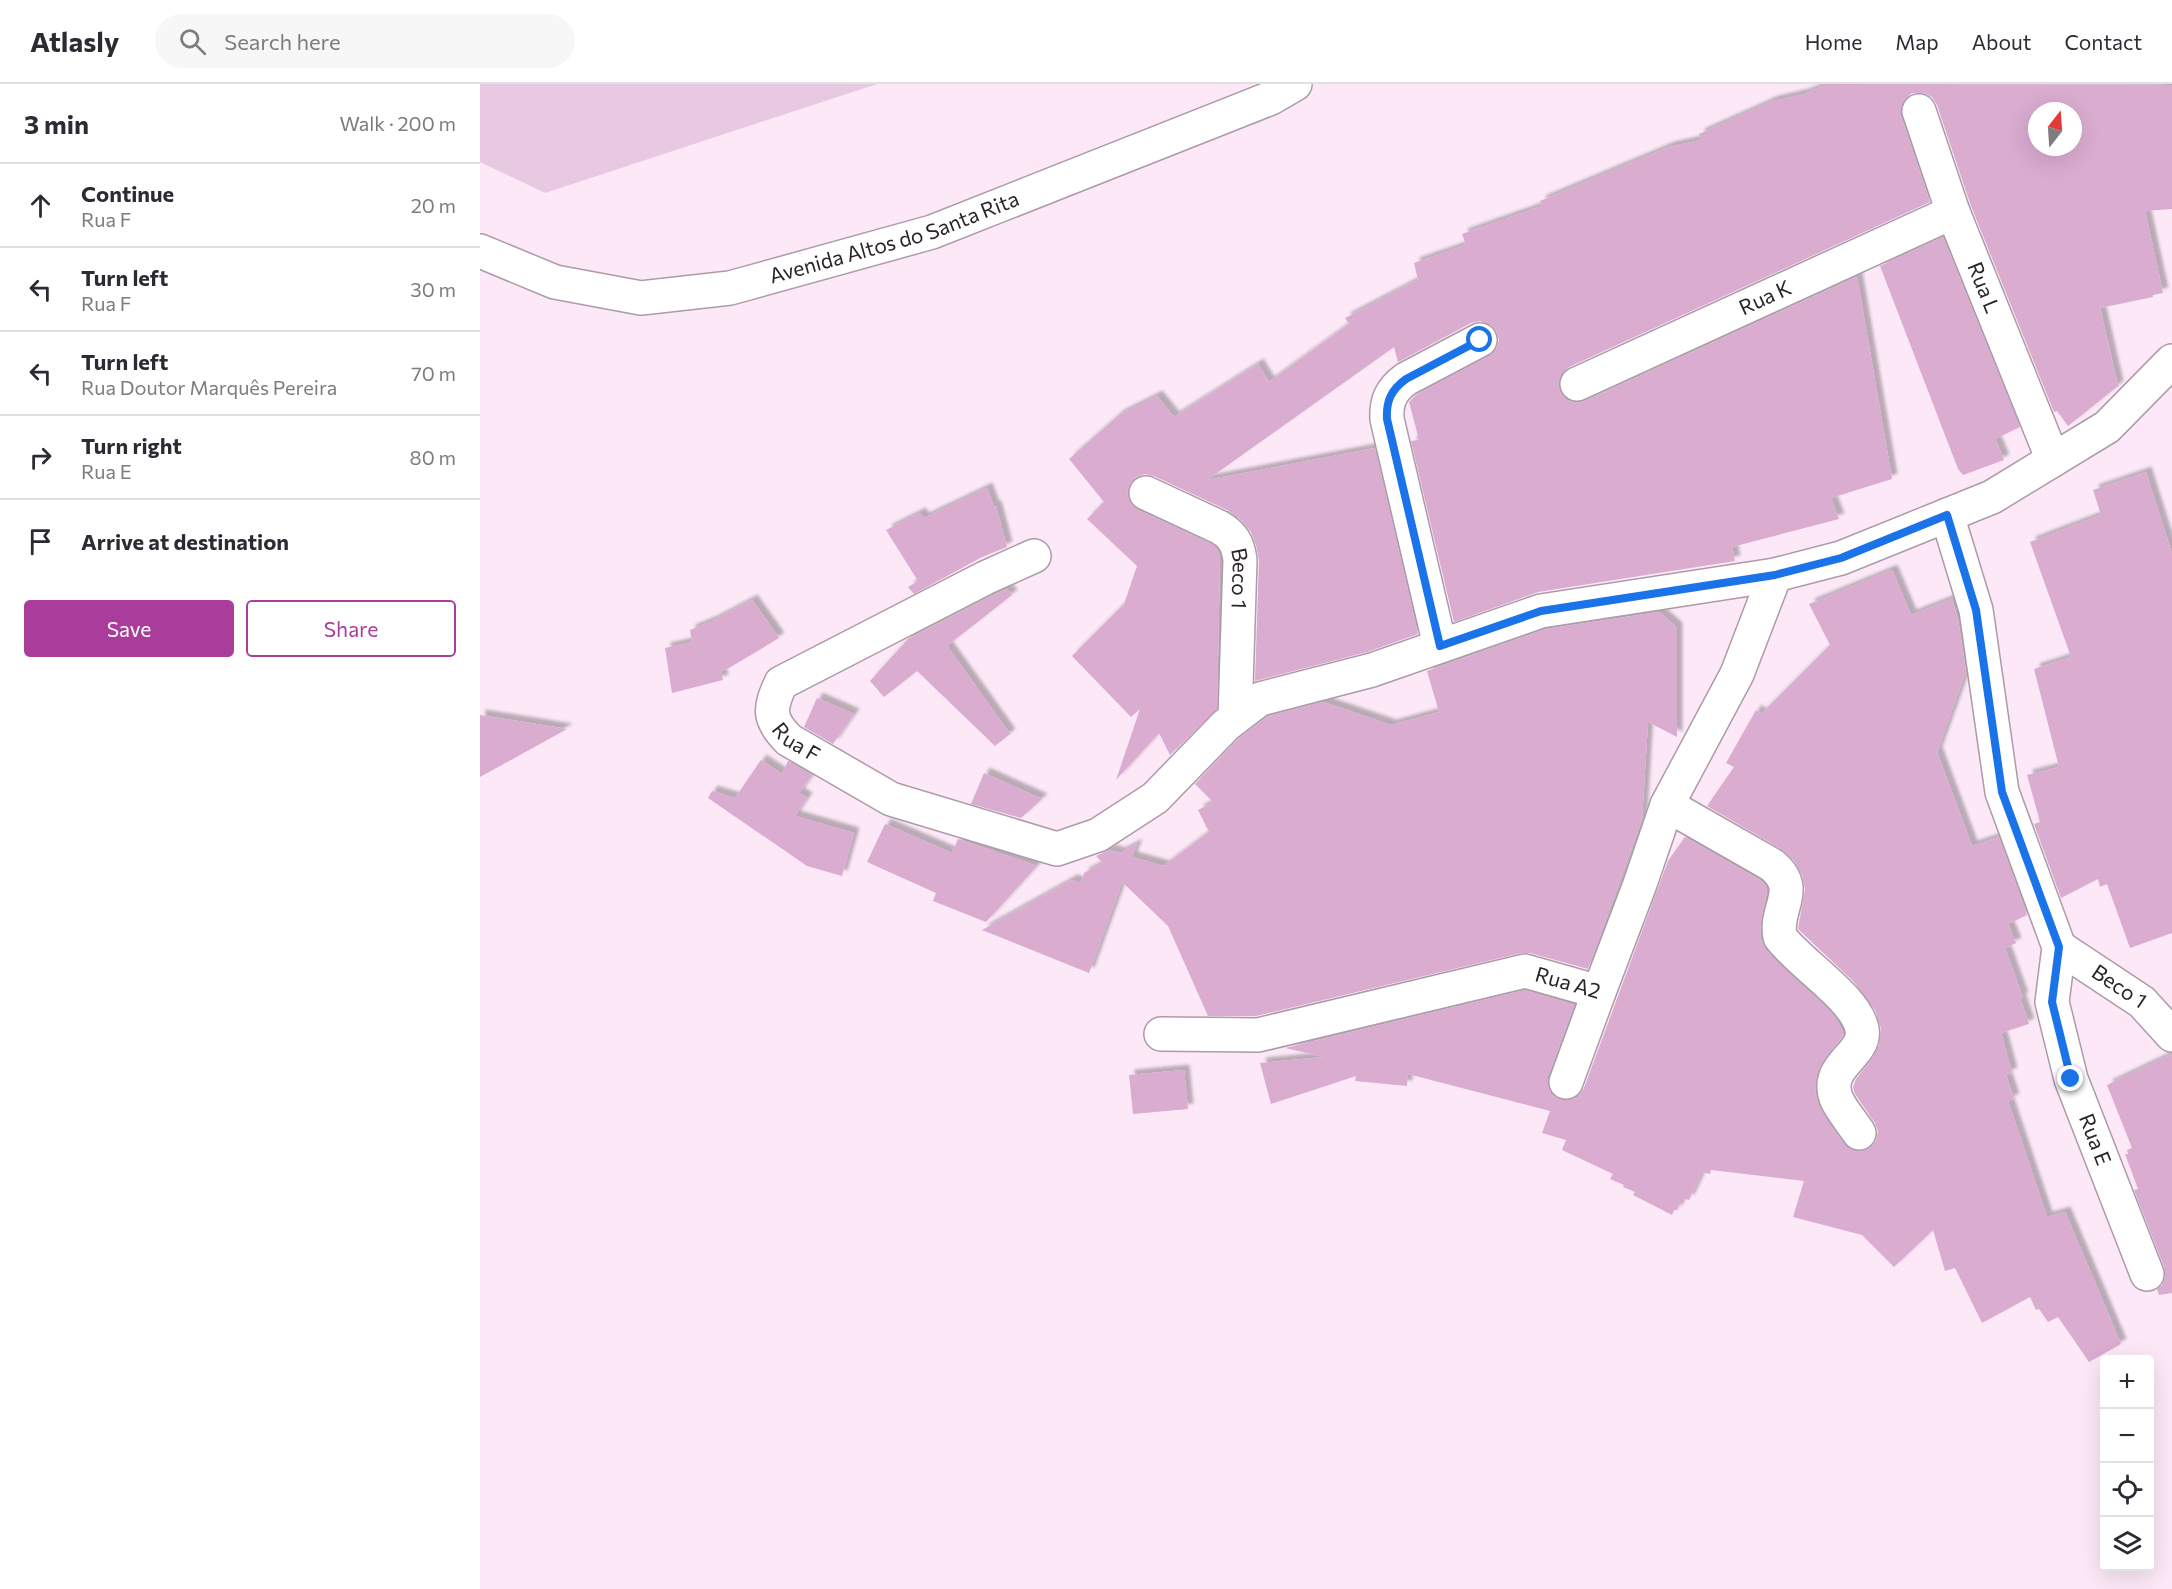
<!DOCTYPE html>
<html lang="en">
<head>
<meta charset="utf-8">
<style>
	:root { --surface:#fff; --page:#f7f7f7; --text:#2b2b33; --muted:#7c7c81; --line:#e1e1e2; --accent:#aa3d9c }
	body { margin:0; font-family:Commissioner,sans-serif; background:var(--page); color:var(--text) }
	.controls { position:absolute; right:18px; bottom:18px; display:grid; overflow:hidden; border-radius:6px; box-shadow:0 6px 24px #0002 }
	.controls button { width:54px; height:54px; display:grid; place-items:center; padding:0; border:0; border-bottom:2px solid var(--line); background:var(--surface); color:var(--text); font:30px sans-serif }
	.compass { position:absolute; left:1548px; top:18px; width:54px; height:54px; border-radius:50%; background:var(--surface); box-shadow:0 6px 24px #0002; rotate:17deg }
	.stop { position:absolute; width:18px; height:18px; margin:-14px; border:4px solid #1a73e8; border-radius:50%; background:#fff }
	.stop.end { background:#1a73e8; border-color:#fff; box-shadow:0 2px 6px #0008 }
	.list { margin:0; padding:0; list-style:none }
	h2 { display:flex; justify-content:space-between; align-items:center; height:78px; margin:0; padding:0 24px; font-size:26px }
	h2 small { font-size:20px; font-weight:400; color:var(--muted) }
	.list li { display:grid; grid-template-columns:39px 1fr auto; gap:18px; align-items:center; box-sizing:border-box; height:84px; padding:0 24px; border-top:2px solid var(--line) }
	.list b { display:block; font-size:22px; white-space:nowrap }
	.list p { margin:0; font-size:20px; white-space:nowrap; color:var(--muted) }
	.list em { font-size:20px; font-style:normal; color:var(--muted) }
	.actions { display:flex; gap:12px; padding:18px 24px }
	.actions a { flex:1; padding:14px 0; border:2px solid var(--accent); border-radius:6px; text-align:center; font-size:21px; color:var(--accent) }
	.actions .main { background:var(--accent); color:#fff }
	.icon { flex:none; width:33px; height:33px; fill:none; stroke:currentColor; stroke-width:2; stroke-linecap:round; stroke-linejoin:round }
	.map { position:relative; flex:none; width:1692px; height:1505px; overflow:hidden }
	header { display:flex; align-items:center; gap:36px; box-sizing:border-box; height:84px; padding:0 30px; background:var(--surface); border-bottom:2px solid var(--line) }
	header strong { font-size:28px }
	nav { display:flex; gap:33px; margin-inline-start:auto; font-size:21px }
	.search { width:420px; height:54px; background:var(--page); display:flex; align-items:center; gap:15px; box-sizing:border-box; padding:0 21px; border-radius:33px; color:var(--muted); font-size:22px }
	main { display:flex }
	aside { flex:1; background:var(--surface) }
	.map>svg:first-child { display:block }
	.green { fill:#e7cae1 }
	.building { fill:#d9acd0; fill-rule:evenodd; filter:url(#shadow) }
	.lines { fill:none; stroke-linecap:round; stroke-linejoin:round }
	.minor-casing { stroke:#ad9ba9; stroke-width:36 }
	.minor { stroke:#fff; stroke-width:33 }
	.route { stroke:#1a73e8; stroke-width:8 }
	.labels { text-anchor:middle; stroke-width:4.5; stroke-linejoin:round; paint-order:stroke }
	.street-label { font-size:21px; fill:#2a2329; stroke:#fffbfe }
</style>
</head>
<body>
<header>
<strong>Atlasly</strong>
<div class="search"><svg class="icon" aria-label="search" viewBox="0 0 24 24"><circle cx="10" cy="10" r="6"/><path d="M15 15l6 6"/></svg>Search here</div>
<nav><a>Home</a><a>Map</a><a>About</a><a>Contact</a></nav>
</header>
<main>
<aside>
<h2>3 min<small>Walk · 200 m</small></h2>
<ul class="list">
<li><svg class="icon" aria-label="ahead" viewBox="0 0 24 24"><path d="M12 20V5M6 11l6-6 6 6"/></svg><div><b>Continue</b><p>Rua F</p></div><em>20 m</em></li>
<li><svg class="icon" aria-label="left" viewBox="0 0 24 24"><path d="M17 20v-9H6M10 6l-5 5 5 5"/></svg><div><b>Turn left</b><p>Rua F</p></div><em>30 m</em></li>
<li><svg class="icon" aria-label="left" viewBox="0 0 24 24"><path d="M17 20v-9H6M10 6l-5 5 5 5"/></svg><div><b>Turn left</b><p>Rua Doutor Marquês Pereira</p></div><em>70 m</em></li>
<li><svg class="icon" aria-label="right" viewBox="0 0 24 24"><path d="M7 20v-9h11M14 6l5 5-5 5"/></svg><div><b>Turn right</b><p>Rua E</p></div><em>80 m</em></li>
<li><svg class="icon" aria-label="arrive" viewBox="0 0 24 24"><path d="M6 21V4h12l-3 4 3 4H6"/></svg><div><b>Arrive at destination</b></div></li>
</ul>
<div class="actions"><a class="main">Save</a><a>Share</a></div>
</aside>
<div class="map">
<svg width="1692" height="1505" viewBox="0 0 1692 1505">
	<defs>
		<filter id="shadow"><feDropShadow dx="5.5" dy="-5.5" stdDeviation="1.5" flood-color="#0004"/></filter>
	</defs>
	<rect width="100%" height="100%" fill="#fce8f7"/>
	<!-- green -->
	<path class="green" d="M0,0H397L65,109L0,78Z"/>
	<!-- building -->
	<g class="building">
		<path d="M1348,0L1692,1V125L1665,127L1683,209L1673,211V213L1620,224L1638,302L1588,342L1577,327L1574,328L1491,122L1457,21L1452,13L1443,9H1432L1425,15L1421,24V32L1450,118L1089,283L1081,290L1078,299L1080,308L1087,316L1096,319L1105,317L1377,193L1412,395L1351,414L1359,435L1252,463L1255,477L1058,508L974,538L931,357L939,356L929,318L936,311L1009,272L1016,265L1019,256L1016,247L1010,241L1000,237L991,239L918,278L914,263L727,396L895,364L938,550L887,568L775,597L779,476L776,461L771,448L761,436L747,426L674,392L665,390L656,393L649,401L647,410L651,420L658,426L730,459L737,465L740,471L737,625L690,671L679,649L636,696L660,625L651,633L592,572L644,520L657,482L607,435L624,418L589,375L639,331L677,312L694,333L778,280L789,298L869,240L865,234L938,196L934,179L986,161L982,150L1062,122L1060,117L1189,63L1221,56L1219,50L1293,17L1324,10ZM1557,27H1593V63H1557Z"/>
		<path d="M1463,153L1540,343L1515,355L1524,376L1483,391L1478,385L1400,182Z"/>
		<path d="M1666,388L1692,470V849L1650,864L1627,800L1620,803L1618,795L1581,814L1554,740L1560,738L1547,691L1579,683L1554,585L1591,573L1550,458L1621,431L1613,406Z"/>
		<path d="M507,404L514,423L516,422L527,463L502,473L434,510L428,503L438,497L406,446L440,429L444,434Z"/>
		<path d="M1412,486L1431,531L1472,515L1478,536L1486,587L1457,668L1492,762L1519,753L1547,831L1528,840L1536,859L1525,864L1543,914H1540L1549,940L1521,949L1532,989L1526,991L1534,1015L1528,1017L1567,1133L1585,1128L1641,1260L1609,1278L1578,1233L1568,1238L1559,1225L1556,1226L1550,1213L1502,1239L1475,1184L1465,1187L1453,1146L1414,1183L1382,1151L1313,1133L1324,1097L1231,1086L1230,1090L1222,1088L1209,1116L1205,1115L1203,1120L1200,1119L1197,1126H1194L1192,1131L1153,1111L1155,1108L1143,1103L1144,1101L1130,1095L1133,1090L1082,1066L1086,1056L1062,1049L1070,1027L928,990L927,1002L875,997L876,992L791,1020L780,979L844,973L805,964L1045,906L1094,921L1068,992V1001L1071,1010L1079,1015L1089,1016L1098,1013L1104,1004L1188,777L1205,753L1280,796L1285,801L1287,807L1280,844L1281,855L1285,865L1345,922L1355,933L1363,948L1362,953L1344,976L1337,989L1335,1006L1339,1022L1363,1059L1370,1065L1381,1068L1390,1064L1396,1057L1398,1047L1395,1039L1375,1010L1373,1003L1376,995L1393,973L1399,961L1401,945L1395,926L1373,897L1318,845L1325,805L1322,791L1314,777L1301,765L1227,722L1254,683L1246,679L1276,626L1281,630L1350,561L1329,520Z"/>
		<path d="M527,505L532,511L467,562L530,650L515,662L437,587L404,613L390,597L428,555Z"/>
		<path d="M272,516L299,554L249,584L241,587L243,596L192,609L185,564L212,558L210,546L232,537Z"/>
		<path d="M1179,528L1197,544V653L1168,638L1162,735L1108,885L1050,869H1041L776,932H728L688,842L642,798L609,889L502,846L592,796L601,799L604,789L623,779L616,772L630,766L640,769L657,760L652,773L684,782L729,748L718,726L733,718L715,700L758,655L788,632L843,618L911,641L959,628L947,587L1066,545Z"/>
		<path d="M337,614L374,630L353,660L324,643Z"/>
		<path d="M0,631L87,645L0,693Z"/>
		<path d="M281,676L302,690L308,677L332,691L319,709L327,714L315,732L374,749L362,792L327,782L228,714L232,707L255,714Z"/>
		<path d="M504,689L562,715L541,734L491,720Z"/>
		<path d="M405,740L472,769L478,755L557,782L506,838L453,817L456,809L387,778Z"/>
		<path d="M1692,970V1209L1679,1211L1677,1205L1682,1201L1685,1193L1684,1183L1654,1106L1658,1105L1645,1070H1648L1647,1066L1652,1064L1627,1001Z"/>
		<path d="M704,986L708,1025L653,1030L649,991Z"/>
	</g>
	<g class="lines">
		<defs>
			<g id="minor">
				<path id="s1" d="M1439,27L1473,128L1573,376"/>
				<path id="s2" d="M0,167L75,198L161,214L250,204L452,148L791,14L815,0"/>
				<path id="s3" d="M1097,300L1473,128"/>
				<path id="s4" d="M666,409L739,443C753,451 758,460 760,476L755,634"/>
				<path id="s5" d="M1467,431L1496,526L1522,708L1579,863L1572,918L1591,995L1667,1190"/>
				<path id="s6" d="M554,472L505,494L301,599C289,625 288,635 309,656L411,715L577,765L618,751L675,714L746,641L780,615L892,586L1061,527L1295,491L1361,474L1512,413L1627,343L1692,277"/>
				<path d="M960,562L907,335C906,317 911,306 926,295L1000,256"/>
				<path d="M1187,721L1292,781C1322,806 1294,824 1300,853C1320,880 1376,914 1382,945C1387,971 1344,981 1356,1014C1361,1026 1372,1038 1379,1049"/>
				<path id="s7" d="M1579,863L1662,918L1692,951"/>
				<path id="s8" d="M681,950L778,951L1045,887L1119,908L1160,800L1187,721L1257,590L1295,491"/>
				<path d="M1086,998L1119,908"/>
			</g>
		</defs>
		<!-- minor casing -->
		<use href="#minor" class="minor-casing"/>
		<!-- minor -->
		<use href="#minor" class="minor"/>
	</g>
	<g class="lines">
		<!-- route -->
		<path class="route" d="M1000,256L926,295C911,306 906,317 907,335L960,562L1061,527L1295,491L1361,474L1467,431L1496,526L1522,708L1579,863L1572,918L1591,995"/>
	</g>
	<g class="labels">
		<!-- street labels -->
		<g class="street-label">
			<text dy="7" stroke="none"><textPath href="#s2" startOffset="430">Avenida Altos do Santa Rita</textPath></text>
			<text dy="7" stroke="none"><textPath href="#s1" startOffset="188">Rua L</textPath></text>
			<text dy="7" stroke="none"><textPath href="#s3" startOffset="207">Rua K</textPath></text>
			<text dy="7" stroke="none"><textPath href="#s4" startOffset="140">Beco 1</textPath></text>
			<text dy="7" stroke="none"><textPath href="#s6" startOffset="354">Rua F</textPath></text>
			<text dy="7" stroke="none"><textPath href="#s8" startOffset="416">Rua A2</textPath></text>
			<text dy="7" stroke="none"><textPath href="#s7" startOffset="72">Beco 1</textPath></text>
			<text dy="7" stroke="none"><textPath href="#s5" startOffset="648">Rua E</textPath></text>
		</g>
	</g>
</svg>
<div class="controls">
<button>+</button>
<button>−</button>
<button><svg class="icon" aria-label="locate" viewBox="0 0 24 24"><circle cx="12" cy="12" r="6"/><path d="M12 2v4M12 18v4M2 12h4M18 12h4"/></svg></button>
<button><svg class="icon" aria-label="layers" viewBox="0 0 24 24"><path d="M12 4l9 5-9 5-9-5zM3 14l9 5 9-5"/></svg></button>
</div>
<svg class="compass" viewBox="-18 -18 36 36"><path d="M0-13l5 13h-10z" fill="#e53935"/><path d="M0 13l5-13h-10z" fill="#7c7c81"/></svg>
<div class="stop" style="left:1000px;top:256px"></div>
<div class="stop end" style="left:1591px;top:995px"></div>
</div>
</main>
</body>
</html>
